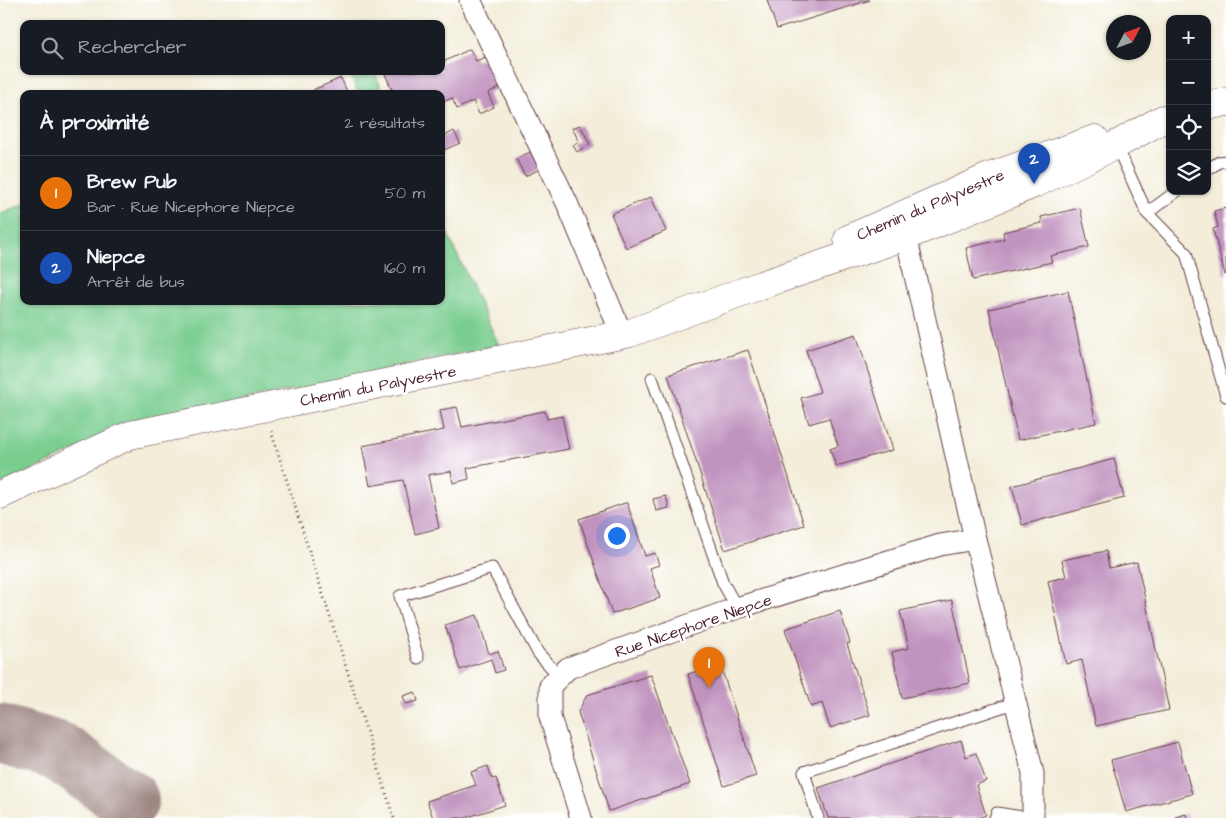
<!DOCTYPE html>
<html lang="fr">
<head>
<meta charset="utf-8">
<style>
	:root { --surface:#171b24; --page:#20242c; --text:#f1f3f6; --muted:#9ea1a6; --line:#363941; --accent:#d1495b }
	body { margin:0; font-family:"Architects Daughter",sans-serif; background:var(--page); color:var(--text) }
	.controls { position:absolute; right:15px; top:15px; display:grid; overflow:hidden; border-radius:10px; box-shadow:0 1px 4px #0004 }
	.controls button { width:45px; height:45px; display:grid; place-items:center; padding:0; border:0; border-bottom:1px solid var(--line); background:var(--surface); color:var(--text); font:25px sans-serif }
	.compass { position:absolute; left:1106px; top:15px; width:45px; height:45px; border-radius:50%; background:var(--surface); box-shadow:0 1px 4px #0004; rotate:49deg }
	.you { position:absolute; left:616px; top:535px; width:18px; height:18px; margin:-12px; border:4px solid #fff; border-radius:50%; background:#1a73e8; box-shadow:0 0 0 8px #1a73e833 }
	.badge { display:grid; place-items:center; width:32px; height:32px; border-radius:50%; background:var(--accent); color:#fff; font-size:16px; font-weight:700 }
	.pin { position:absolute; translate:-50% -41px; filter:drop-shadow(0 1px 2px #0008) }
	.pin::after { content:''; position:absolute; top:26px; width:18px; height:15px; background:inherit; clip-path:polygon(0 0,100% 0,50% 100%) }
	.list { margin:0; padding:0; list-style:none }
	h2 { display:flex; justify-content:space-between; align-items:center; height:65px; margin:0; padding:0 20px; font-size:21px }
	h2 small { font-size:16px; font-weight:400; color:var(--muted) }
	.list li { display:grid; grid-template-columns:32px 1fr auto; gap:15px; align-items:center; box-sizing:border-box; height:75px; padding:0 20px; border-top:1px solid var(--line) }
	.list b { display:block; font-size:19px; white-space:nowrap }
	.list p { margin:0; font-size:16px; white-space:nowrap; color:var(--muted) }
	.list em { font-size:16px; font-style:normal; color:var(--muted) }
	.icon { flex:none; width:28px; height:28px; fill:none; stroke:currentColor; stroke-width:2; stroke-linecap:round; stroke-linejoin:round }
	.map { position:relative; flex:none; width:1226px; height:818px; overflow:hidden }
	.search { position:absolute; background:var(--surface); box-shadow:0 1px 4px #0004; left:20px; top:20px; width:425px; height:55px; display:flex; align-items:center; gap:12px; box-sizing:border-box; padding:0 18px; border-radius:10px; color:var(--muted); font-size:19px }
	.panel { position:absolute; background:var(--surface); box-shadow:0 1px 4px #0004; left:20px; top:90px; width:425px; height:215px; border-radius:10px }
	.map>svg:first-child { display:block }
	.green { fill:#79cd8f; stroke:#62765d }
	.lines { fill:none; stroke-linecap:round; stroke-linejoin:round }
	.taxiway { stroke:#9e8682; stroke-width:60 }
	.building { fill:#c194c0 }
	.lane-casing { stroke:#633e45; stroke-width:13 }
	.street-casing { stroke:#633e45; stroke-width:23 }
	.secondary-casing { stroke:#633e45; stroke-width:29 }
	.path { stroke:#633e45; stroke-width:3; stroke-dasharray:1 4; stroke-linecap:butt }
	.lane { stroke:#fff; stroke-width:11 }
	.street { stroke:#fff; stroke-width:21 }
	.secondary { stroke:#fff; stroke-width:28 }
	.labels { text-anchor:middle; stroke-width:5; stroke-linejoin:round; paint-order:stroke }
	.street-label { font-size:16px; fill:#4a1f2b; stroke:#fff }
</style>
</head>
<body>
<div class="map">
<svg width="1226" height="818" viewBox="0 0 1226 818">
	<rect width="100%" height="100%" fill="#fff"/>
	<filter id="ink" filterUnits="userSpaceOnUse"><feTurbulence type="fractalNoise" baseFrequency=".02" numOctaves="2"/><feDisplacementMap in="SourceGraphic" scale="10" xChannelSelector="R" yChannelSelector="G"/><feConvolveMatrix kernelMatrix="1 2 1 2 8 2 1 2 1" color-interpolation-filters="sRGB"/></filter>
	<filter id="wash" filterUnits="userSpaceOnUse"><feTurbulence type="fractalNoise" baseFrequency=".0096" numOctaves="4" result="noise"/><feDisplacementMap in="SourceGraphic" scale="20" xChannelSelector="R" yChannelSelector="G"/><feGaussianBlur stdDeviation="1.12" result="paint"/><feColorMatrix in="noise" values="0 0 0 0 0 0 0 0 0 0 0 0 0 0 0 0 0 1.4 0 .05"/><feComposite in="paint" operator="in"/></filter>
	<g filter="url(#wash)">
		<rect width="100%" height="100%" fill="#f3edd9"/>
		<!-- green -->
		<g class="green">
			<path d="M349,71H374L384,94H358Z"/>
			<path d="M24,204V301H441V219L499,345L128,426L0,485V213Z"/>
		</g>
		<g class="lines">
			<!-- taxiway -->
			<path class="taxiway" d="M0,734L58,751L129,800"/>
		</g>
		<g id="blocks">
			<!-- building -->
			<g class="building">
				<path d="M767,0H870L777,29Z"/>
				<path d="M470,49L476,61L488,56L502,86L488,93L494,107L479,114L473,101L457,109L452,98L441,103V94H435L433,90L426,94H394L385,74L392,71H441V63Z"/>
				<path d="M341,78L348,94H315L313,90Z"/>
				<path d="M580,125L590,144L577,152L573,145L579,141L572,128Z"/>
				<path d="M454,131L460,143L442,151L441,138Z"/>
				<path d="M534,150L542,168L525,176L516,159Z"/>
				<path d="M651,197L666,231L626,248L611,214Z"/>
				<path d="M1080,208L1089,247L1050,256L1052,262L973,280L966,248L1004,239L1003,232L1042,223L1041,217Z"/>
				<path d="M1226,208V275H1225L1213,229L1218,227L1214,211Z"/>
				<path d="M1068,291L1096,423L1018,440L989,309Z"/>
				<path d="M856,334L893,450L836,466L830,449L838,446L829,418L809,424L801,398L820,392L806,350Z"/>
				<path d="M748,350L804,525L725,550L668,375Z"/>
				<path d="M457,407L462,427L545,411L547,419L562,416L569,449L467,468L469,479L453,483L451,471L428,475L439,528L415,534L403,480L370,486L362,446L444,430L440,410Z"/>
				<path d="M1114,459L1124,498L1022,525L1012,486Z"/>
				<path d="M666,496L669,508L656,511L653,499Z"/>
				<path d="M625,503H627L645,556L655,553L659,565L650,568L660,598L612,614L579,519Z"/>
				<path d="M1106,551L1109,568L1137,562L1169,710L1096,726L1082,660L1066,664L1048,581L1066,577L1062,560Z"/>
				<path d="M952,600L970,683L902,698L892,652L909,648L900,611Z"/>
				<path d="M840,611L850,643L847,644L870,715L830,728L822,703L811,707L785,629Z"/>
				<path d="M477,615L489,654L498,651L504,670L495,673L491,659L460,670L445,625Z"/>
				<path d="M720,664L756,776L724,786L688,674Z"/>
				<path d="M651,675L690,784L609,811L578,712L587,695Z"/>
				<path d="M415,692L418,701L406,704L403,696Z"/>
				<path d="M961,740L966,757L976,753L986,781L976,785L986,815L978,818H828L818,788Z"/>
				<path d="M1178,742L1192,794L1126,812L1111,760Z"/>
				<path d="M488,766L492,779L496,778L505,805L465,818H433L427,801L476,785L471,772Z"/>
				<path d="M1186,814L1187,818H1175V817Z"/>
			</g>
		</g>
	</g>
	<g filter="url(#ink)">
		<use href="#blocks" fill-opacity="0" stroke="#633e45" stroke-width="1"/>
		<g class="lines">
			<defs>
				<g id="lane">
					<path d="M1116,145L1147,213L1186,253L1226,396"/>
					<path d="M1207,170L1219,162L1226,161"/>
					<path d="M1147,213L1177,191"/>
					<path d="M652,378L723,583L737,608"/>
					<path d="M418,658L400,596L492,568L538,653L559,676"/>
					<path d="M818,818L804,772L1017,702"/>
					<path d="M995,818L997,813L1029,818"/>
				</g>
				<g id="street">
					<path d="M470,0L567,203L622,335"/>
					<path d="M900,222L906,236L975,539L1033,773V818"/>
					<path d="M581,818L550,717V686L568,668L737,608L940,545L975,539"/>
				</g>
				<g id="secondary">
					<path d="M1207,106L1226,102"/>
					<path d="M848,239L989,177L1095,139"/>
					<path d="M0,495L130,435L630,333L761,285L906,236L1034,184L1116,145L1163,119"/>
				</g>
			</defs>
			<!-- lane casing -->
			<use href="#lane" class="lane-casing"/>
			<!-- street casing -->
			<use href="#street" class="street-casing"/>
			<!-- secondary casing -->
			<use href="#secondary" class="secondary-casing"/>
			<!-- path -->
			<path class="path" d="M271,431L394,818"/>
			<!-- lane -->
			<use href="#lane" class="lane"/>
			<!-- street -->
			<use href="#street" class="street"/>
			<!-- secondary -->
			<use href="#secondary" class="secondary"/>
		</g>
	</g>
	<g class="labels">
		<!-- street labels -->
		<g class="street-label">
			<text transform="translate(930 204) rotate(-23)" y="6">Chemin du Palyvestre</text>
			<text transform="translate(378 385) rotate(-11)" y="6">Chemin du Palyvestre</text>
			<text transform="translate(693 625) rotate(-19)" y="6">Rue Nicephore Niepce</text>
		</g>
	</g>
</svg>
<div class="controls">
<button>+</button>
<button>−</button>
<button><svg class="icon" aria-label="locate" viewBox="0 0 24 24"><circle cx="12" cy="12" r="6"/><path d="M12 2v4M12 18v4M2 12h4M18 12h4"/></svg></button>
<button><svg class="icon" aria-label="layers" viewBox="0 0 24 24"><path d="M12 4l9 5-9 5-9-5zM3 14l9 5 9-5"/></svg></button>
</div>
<svg class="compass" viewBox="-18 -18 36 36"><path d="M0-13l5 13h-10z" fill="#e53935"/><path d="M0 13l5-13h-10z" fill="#9ea1a6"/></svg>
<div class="you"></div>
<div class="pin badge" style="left:709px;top:688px;background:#e8710a">1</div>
<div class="pin badge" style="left:1034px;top:184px;background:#1a4fb4">2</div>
<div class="search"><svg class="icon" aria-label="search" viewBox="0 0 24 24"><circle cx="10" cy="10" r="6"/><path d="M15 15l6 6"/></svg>Rechercher</div>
<section class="panel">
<h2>À proximité<small>2 résultats</small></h2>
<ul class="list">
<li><span class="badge" style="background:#e8710a">1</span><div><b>Brew Pub</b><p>Bar · Rue Nicephore Niepce</p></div><em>50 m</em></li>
<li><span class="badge" style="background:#1a4fb4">2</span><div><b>Niepce</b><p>Arrêt de bus</p></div><em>160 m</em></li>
</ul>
</section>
</div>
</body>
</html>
